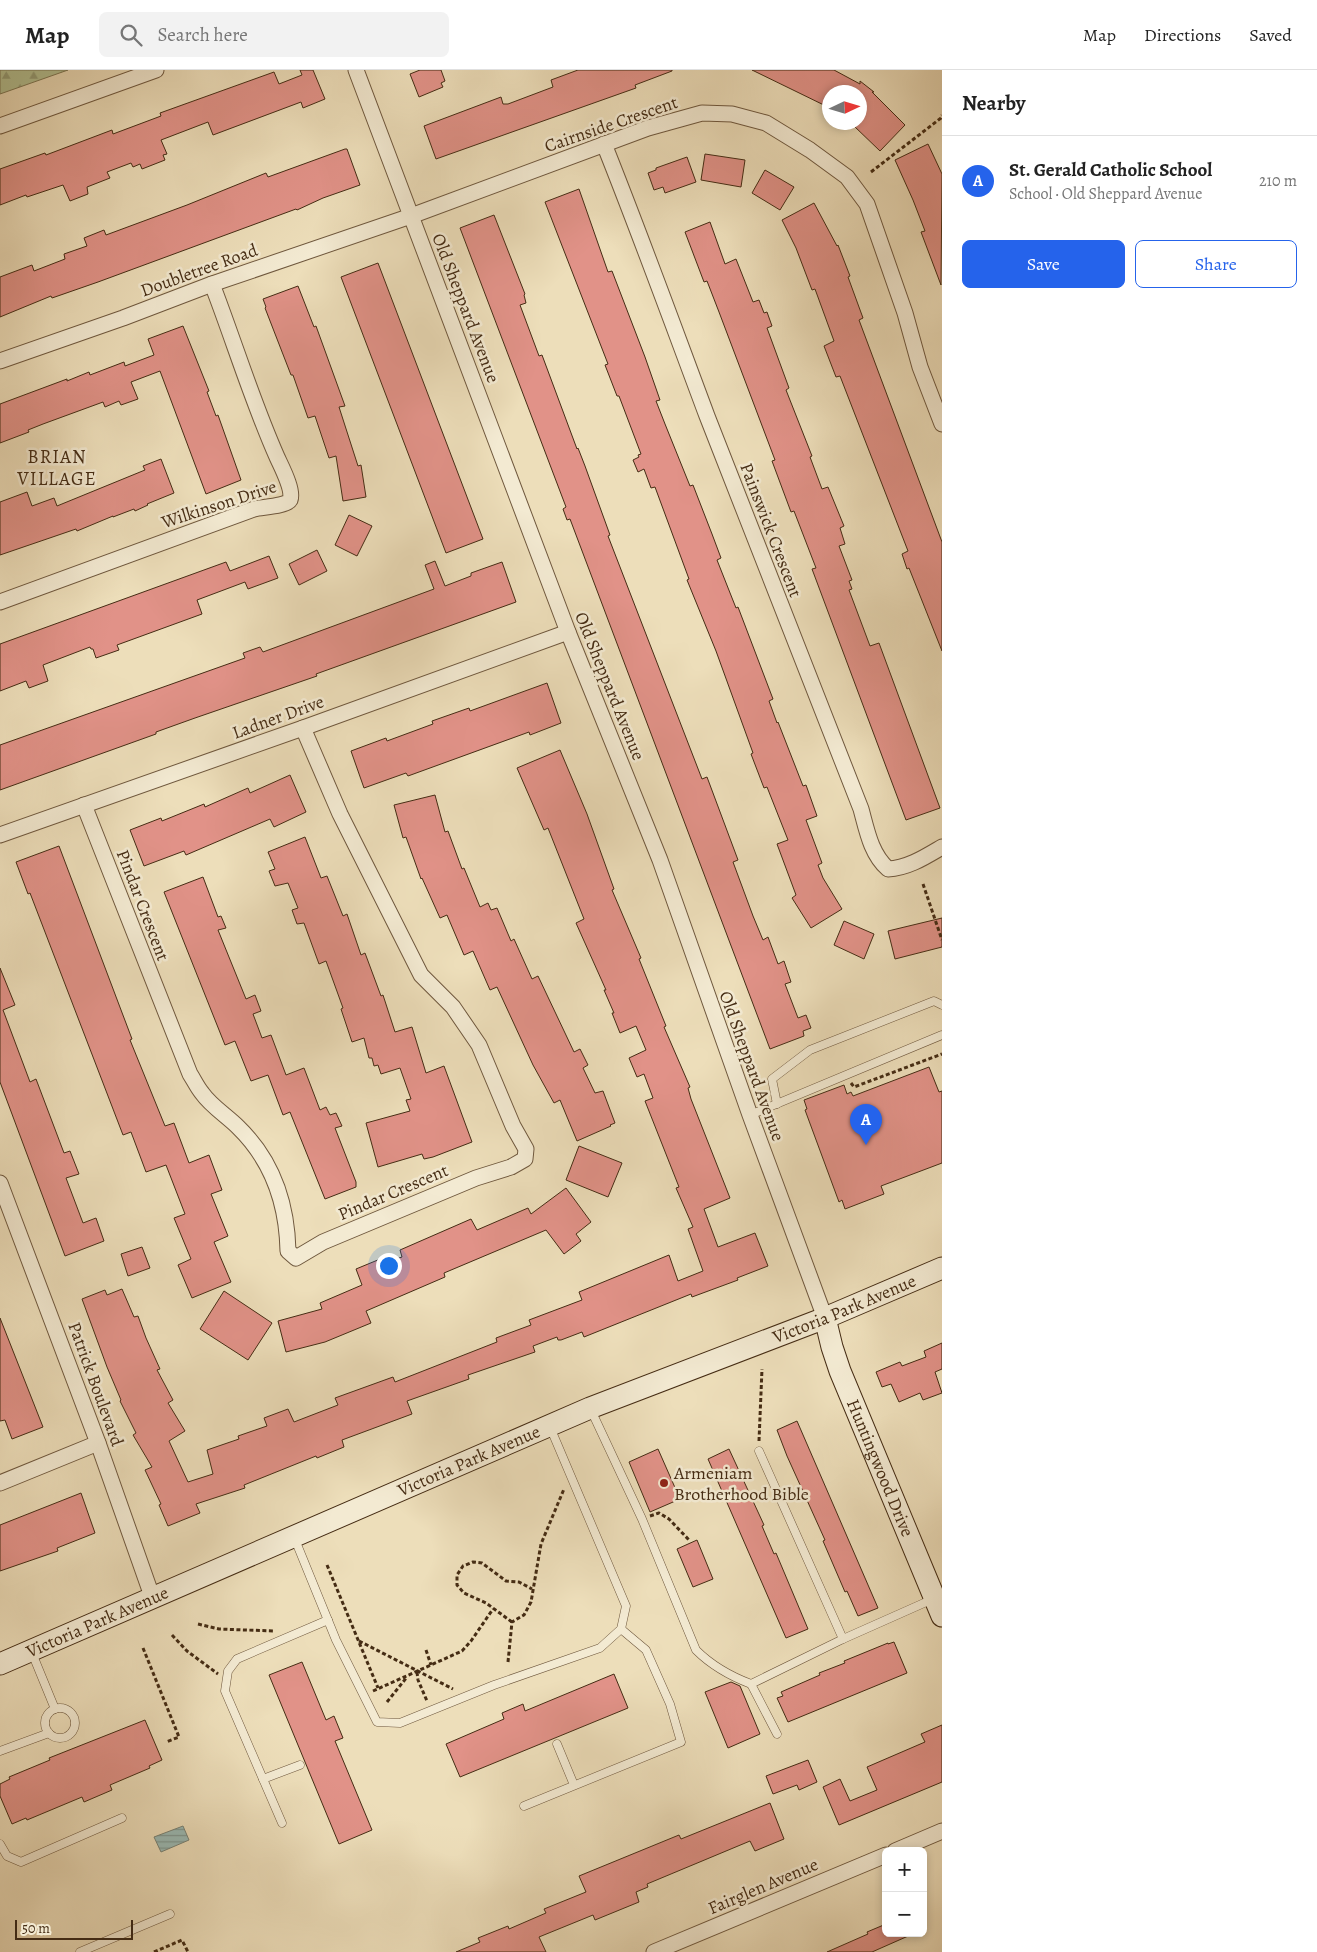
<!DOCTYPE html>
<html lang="en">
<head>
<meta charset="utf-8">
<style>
	:root { --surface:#fff; --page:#f2f2f2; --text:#222; --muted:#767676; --line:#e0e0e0; --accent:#2563eb }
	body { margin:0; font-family:Alegreya,serif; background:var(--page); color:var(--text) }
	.controls { position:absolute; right:15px; bottom:15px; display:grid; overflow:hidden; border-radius:8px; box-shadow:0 2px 8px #0003 }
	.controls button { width:45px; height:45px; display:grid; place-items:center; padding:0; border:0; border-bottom:1px solid var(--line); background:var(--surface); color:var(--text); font:25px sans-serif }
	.compass { position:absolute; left:822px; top:15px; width:45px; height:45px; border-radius:50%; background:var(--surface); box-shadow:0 2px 8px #0003; rotate:86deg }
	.scale { position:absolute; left:15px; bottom:12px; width:118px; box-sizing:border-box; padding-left:5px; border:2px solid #452c14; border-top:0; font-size:14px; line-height:18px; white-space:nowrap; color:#452c14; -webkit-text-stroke:4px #f3ead2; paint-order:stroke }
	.you { position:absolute; left:388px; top:1195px; width:18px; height:18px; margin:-12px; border:4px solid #fff; border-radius:50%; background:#1a73e8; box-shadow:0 0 0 8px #1a73e833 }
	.badge { display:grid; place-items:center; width:32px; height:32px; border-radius:50%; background:var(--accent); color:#fff; font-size:16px; font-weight:700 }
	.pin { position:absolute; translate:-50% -41px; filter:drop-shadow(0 1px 2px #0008) }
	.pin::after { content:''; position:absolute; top:26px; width:18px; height:15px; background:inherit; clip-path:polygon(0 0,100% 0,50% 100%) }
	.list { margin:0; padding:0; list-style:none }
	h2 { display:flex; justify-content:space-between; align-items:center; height:65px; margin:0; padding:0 20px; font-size:21px }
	h2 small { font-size:16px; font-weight:400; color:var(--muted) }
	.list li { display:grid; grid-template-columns:32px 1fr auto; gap:15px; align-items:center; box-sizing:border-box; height:90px; padding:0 20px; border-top:1px solid var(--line) }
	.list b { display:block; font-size:19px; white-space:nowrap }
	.list p { margin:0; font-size:16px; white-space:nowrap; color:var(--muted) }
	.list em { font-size:16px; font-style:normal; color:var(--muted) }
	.actions { display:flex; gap:10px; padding:15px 20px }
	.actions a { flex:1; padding:11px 0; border:1px solid var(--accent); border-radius:8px; text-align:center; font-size:18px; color:var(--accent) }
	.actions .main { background:var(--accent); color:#fff }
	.icon { flex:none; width:28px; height:28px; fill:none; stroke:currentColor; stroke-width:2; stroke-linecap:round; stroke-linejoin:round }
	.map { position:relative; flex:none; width:942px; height:1882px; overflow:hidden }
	header { display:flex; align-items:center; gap:30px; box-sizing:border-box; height:70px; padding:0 25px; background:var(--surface); border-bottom:1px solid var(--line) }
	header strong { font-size:24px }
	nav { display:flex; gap:28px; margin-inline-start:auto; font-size:18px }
	.search { width:350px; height:45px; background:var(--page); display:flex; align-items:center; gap:12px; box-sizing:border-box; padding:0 18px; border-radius:8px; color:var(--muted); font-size:19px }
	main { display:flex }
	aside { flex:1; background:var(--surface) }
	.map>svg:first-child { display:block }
	.forest { fill:url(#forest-firs); stroke:#7c7754 }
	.water { fill:url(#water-rules); stroke:#788275 }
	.building { fill:#e19288; stroke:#452c14 }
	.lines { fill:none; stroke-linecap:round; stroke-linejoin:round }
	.lane-casing { stroke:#6f583e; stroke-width:9 }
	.street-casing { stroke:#6f583e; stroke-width:17 }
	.secondary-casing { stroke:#452c14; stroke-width:23 }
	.path { stroke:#452c14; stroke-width:3; stroke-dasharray:4 2.5; stroke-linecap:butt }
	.lane { stroke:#f3ead2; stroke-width:8 }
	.street { stroke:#f3ead2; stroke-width:15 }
	.secondary { stroke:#f3ead2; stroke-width:21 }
	.poi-dot { fill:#8f2418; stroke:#f3ead2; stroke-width:2 }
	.labels { text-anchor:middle; stroke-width:5; stroke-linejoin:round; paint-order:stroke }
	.street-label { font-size:18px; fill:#452c14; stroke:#f3ead2 }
	.poi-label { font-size:18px; fill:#452c14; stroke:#f3ead2; text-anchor:start }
	.neighbourhood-label { font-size:19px; letter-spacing:1px; fill:#452c14; stroke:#f3ead2 }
</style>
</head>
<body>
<header>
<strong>Map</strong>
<div class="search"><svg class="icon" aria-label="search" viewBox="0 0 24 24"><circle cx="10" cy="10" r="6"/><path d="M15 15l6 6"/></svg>Search here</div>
<nav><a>Map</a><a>Directions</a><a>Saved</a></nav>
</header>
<main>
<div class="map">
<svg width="942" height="1882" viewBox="0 0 942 1882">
	<defs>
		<pattern id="forest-firs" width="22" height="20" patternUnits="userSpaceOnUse" patternTransform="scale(1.25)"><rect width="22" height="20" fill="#b3c294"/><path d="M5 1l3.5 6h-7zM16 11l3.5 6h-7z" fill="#939e78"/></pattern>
		<pattern id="water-rules" width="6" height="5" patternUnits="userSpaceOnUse" patternTransform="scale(1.25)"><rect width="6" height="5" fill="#9abbb6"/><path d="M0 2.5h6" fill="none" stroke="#7f9893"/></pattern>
	</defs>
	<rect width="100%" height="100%" fill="#eddeba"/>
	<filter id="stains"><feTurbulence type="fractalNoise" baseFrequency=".004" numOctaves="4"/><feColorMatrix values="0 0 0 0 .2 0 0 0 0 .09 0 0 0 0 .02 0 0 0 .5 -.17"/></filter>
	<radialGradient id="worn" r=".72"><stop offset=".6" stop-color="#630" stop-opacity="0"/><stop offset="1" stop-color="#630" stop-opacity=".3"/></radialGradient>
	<!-- forest -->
	<path class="forest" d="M0,0H68L0,24Z"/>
	<!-- water -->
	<path class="water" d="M183,1756L189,1770L161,1782L154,1767Z"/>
	<!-- building -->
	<g class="building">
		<path d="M300,0H313L325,29L303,38L301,32L213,65L208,52L161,70L167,84L163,85L165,90L142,99L140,94L133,97L131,93L107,102L110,108L87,117L88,124L70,131L63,115L27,127L26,125L0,135V99L45,83L46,85L112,60L113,64L161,46L160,43L274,2L279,14L302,5Z"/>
		<path d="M420,0H441L445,11L441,13L443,17L419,27L410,4Z"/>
		<path d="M578,0H672V1L635,15L636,18L436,89L424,56L501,27L503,34H508L553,17L551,10Z"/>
		<path d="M752,0H834L860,14V11L874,22H872L905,55L880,81L854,56L860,52V22H830V38Z"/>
		<path d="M928,74L942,104L941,215L921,162L925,161L913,130L895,90Z"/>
		<path d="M345,79H347L360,115L323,128L297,140L296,139L98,212L52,228L51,226L0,247V207L32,195L34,201L65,189L64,184L87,176L84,168L104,160L106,165L187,135L266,103L268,107Z"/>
		<path d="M705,84L745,90L741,117L701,110Z"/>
		<path d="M687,87L696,112L665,123L663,117L654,120L648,103L656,100V98Z"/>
		<path d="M765,100L794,117L780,140L752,123Z"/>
		<path d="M579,119L608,202L612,201L645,287L660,330L656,331L665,354L690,416L693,415L712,464L721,488L717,490L736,538L738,537L773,629L769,631L777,653L778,652L803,716L806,715L817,746L806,750L822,793L818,795L823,808L842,839L811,858L792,828L796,825L777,774L788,770L767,717L764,718L751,684L753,683L716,581L687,510L689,509L655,417L651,418L644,399L638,402L633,390L639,387L638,385L641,384L619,326H617L605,295L608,294L545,132Z"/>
		<path d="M814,133L837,176L838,175L850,206L848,207L863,248L859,250L942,472V581L909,498L907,499L902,484L908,481L840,306L836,307L824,276L834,271L815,219L812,220L796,178L782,150Z"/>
		<path d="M494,145L525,224L524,225L526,233L520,235L539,286L542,285L577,379L578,378L585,396L610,465L608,466L702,709L707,707L738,790L733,792L753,846L763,870L768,867L778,894L784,891L791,912L785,914L798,948L806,945L811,958L803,961L804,966L770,979L570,449L567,450L563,439L566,437L460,158Z"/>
		<path d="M710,152L725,194L736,189L753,232L759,230L764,243L767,242L772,256L767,258L789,318L786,320L812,386L810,387L822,419L828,417L844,456L840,458L845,474L839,476L852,510L849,511L852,519L849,520L870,576L879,573L940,738L906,750L812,499L816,498L794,441L791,442L772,391L775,390L719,242L707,211L704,212L685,162Z"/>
		<path d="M378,193L483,469L446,483L341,207Z"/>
		<path d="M298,216L314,257L316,256L345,336L339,337L358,396L361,395L366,427L343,431L336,386L329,388L315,346L308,348L293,305H291L265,238L266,237L263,229Z"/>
		<path d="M183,256L209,321L207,322L216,346L218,345L241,410L206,424L160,301L131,312L138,329L121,335L119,331L105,337L103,332L43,354L28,360L29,362L0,373V334L67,309V311L89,302L90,305L124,292L125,296L154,285L148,269Z"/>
		<path d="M161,389L174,423L147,434L148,435L135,441L134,439L113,447V446L77,461L76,459L0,485V432L27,422L32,436L54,428L57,436L145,400L143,396Z"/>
		<path d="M349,445L372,456L357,486L335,475Z"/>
		<path d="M317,480L327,501L299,515L289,494Z"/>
		<path d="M269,486L278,508L248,519L245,512L197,530L202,544L117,575L119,580L96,588L93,579H91L90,577L43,595L48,611L29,618L26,611L0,621V574L226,492L230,501Z"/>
		<path d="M435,491L445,516L471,506V503L502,492L516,532L316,604L317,606L195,648L156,662V664L0,720V675L245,588L243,583L260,577L263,582L434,519L425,495Z"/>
		<path d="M547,613L561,653L530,665L529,662L408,706L406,703L364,718L351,681L386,668L387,671L433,654L432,651L469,638L470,641Z"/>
		<path d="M560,680L587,744L614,819L612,820L641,888L639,889L666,956L664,957L690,1017L688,1018L691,1029L730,1128L704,1139L718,1177L755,1163L768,1196L737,1208L738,1210L692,1227L691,1224L584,1267L582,1262L561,1270H558L557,1267L533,1276L535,1282L468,1305L469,1309L407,1331L412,1344L342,1370L344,1377L317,1388L316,1386L244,1415L245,1418L196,1434L200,1443L168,1456L159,1435L161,1434L145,1400L152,1397L133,1365L136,1363L120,1331L121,1330L107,1297L82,1229L105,1220L107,1225L122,1219L134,1247L138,1246L146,1268L160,1299L157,1300L173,1330L168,1333L185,1361L169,1371L188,1412L213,1404L207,1380L239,1369L238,1366L267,1356L264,1348L288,1339L294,1352L338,1335L335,1328L393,1307L395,1312L497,1272L496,1268L531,1255L529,1250L582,1230L579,1222L669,1185L678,1211L703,1201L688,1159L693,1157L676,1118L679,1117L645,1031L653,1028L644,1004L637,1007L629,988L646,980L636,956L620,963L612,943H614L604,920H606L576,853L584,849L548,758L544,760L517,698Z"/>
		<path d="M290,705L306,742L274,757L270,749L186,785L184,781L144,796L130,760L161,748L162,751L204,734L205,737L248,718L250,723Z"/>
		<path d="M435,725L445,762L448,761L462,799L464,798L480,837L488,833L491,840L497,838L511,871L514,869L532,909L538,906L574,982L580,979L588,995L583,998L595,1023L603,1021L615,1053L610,1055L611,1056L577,1071L560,1030L554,1033L533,995L497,917L490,920L473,881L464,885L447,845L440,848L422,808L421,809L406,767L403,768L394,735Z"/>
		<path d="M305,767L321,808L327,806L343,846L347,844L361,885L365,883L381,926L383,925L395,962L412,957L426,1003L444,996L472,1072L433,1087L424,1089L422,1084L378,1097L366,1053L410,1041L406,1030L411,1029L400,998L381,1004L378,995L374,996L372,988H369L364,968L352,972L341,939L343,938L326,891L319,894L304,853L297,854L292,840L298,838L288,813L275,816L269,801L275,799L268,782Z"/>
		<path d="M59,776L132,969L130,970L165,1056L174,1053L189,1093L209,1085L222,1120L211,1124L228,1166L214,1172L231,1212L192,1228L178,1195L191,1189L174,1148L185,1144L166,1095L146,1102L131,1062L123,1065L30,823L28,824L16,792Z"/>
		<path d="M203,807L218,847L221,846L226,858L218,860L246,929L255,925L261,941L253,944L262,968L271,965L286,1005L304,998L320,1040L326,1037L330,1045L336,1043L342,1056L335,1058L356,1112V1117L325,1129L290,1042L283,1045L268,1005L251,1011L235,971L225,975L164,822Z"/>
		<path d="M942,848V877L895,889L888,861Z"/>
		<path d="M844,851L874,864L864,889L834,875Z"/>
		<path d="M0,898L15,935L3,940L30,1012L36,1009L64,1083L70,1081L79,1104L66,1108L83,1153L96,1148L104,1171L65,1186L0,1012Z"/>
		<path d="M929,997L939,1022L942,1021V1093L881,1116L884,1124L845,1139L842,1130L839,1132L805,1040L807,1039L804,1030L844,1015L847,1024L851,1022L853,1026Z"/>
		<path d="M579,1076L622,1093L608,1127L566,1110Z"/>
		<path d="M566,1118L591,1152L576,1164L581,1171L564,1184L546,1160L444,1203L445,1207L366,1241L371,1253L325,1272L286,1282L278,1251L322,1239L320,1233L362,1215L356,1199L385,1187L387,1192L402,1187L400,1180L471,1149L477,1160L528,1138L531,1144Z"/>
		<path d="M142,1177L150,1198L128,1206L121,1184Z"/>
		<path d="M224,1221L272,1253L248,1290L200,1259Z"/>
		<path d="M0,1248L43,1357L12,1369L5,1350L0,1351Z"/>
		<path d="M942,1273V1299L935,1302L942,1323L923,1330L920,1323L899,1332L891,1314L882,1317L876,1302L900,1292L902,1296L926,1287L924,1281Z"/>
		<path d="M797,1351L878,1538L858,1546L847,1521L845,1522L823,1471L825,1470L787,1386L777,1360Z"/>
		<path d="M658,1379L680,1429L650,1442L629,1392Z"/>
		<path d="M729,1379L764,1455L762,1456L774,1484L776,1483L808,1559L786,1568L708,1389Z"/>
		<path d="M81,1423L95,1463L57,1478L58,1481L0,1501V1455Z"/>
		<path d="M697,1470L713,1509L693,1517L677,1479Z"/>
		<path d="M894,1572L907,1603L788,1652L777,1628L783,1626L781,1622L820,1605L819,1603L845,1593L844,1591L888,1573V1574Z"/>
		<path d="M302,1592L326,1650L334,1646L343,1668L335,1671L372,1760L339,1774L269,1605Z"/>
		<path d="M614,1604L628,1638L460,1707L446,1674L504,1649L502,1643L523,1634L525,1641Z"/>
		<path d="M731,1612L740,1616L760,1664L728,1678L705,1622Z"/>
		<path d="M145,1650L162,1690L149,1696L150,1698L110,1715L112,1720L84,1732L82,1727L27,1750L26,1748L12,1754L0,1726V1714L10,1709L9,1707L50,1690L49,1688Z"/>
		<path d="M942,1655V1712L839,1755L823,1717L840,1709L850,1731L877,1720L867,1697L925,1672L921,1664Z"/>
		<path d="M808,1690L817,1712L799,1720L797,1715L773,1724L766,1706Z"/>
		<path d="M770,1733L784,1769L755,1781L750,1771L647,1814L648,1817L636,1822L639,1832L595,1850L593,1845L539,1867L546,1882H456L480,1872L478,1868L508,1856L509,1859L546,1843L544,1839L586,1822L579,1806L679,1765L681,1769Z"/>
		<path d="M886,1854V1863H915L872,1882H827L868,1864L867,1862Z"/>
	</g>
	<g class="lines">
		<defs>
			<g id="lane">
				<path d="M777,1034L772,1009L810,980L934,931L942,935"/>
				<path d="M750,1045L942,965"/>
				<path d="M591,1340L642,1449L696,1580C712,1596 730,1606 751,1614"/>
				<path d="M759,1381L843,1569"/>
				<path d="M294,1467L336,1570L377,1652L400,1653L494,1615L600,1578L621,1559L626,1536L550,1357"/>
				<path d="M32,1583L55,1639"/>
				<circle cx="60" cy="1653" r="15"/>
				<path d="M777,1664L751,1614L843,1569L933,1529"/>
				<path d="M557,1674L574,1715"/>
				<path d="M0,1681L49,1663"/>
				<path d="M263,1709L300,1695"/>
				<path d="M524,1736L681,1672L670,1634L646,1580L621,1559"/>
				<path d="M282,1753L225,1621L228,1601L237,1589L328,1550"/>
				<path d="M0,1774L7,1786L21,1792L122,1748"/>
				<path d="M80,1882L170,1844"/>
			</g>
			<g id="street">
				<path d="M356,0L568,562L660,790L750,1045L825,1248"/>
				<path d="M0,56L156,0"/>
				<path d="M604,74C640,164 673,255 707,346C757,477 809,608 861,739C867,761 871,784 888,799C908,798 925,787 942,777"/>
				<path d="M0,291L123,248L212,214L411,146L648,58L702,43L732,44L766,53L810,80L847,107L867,134L905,243L920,297L942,354"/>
				<path d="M0,532L254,439C262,437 287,436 290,430C294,420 281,396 277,387C252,331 234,271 212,214"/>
				<path d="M84,735L190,1004C194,1010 197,1017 202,1023C211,1036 227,1046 238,1057C273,1091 287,1133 288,1181L296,1188L323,1172L476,1108L511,1097L525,1089L526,1079L513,1056L479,975L453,937L421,905L340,744L303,658"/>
				<path d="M0,765L303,658L568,562"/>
				<path d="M0,1113L98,1373L153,1529"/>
				<path d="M0,1413L98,1373"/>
				<path d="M895,1781L942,1761"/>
				<path d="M654,1882L886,1785"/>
			</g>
			<g id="secondary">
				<path id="s1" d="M825,1248L832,1277L840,1301L942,1546"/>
				<path id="s2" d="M0,1594L590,1338L825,1248L942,1198"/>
			</g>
		</defs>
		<!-- lane casing -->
		<use href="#lane" class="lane-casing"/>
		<!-- street casing -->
		<use href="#street" class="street-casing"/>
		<!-- secondary casing -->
		<use href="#secondary" class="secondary-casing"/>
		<!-- path -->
		<g class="path">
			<path d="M871,102L941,48L942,45"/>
			<path d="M923,814L942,870"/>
			<path d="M851,1013L854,1017L942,984"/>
			<path d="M759,1371L762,1299"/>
			<path d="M650,1446L659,1443L669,1449L690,1471"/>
			<path d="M327,1495L378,1618"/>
			<path d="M512,1552L486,1533L464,1523L457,1515V1505L463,1496L473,1492L482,1493L506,1511L519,1512L532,1519"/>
			<path d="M198,1554L219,1559L273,1561"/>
			<path d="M172,1565L187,1581L218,1604"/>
			<path d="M359,1571L453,1619"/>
			<path d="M143,1578L179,1667L166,1672"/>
			<path d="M426,1580L431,1595"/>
			<path d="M508,1592L512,1552L524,1545L531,1532L541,1474L564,1419"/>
			<path d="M417,1602L418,1610L427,1631"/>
			<path d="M373,1621L462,1581L471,1571L493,1539"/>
			<path d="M387,1632L407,1607"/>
			<path d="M154,1882L182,1870L188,1882"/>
		</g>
		<!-- lane -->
		<use href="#lane" class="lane"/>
		<!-- street -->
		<use href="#street" class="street"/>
		<!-- secondary -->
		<use href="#secondary" class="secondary"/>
	</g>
	<!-- markers -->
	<circle class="poi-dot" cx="664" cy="1413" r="5"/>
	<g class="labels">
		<!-- street labels -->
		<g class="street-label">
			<text transform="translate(611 54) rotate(-19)" y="6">Cairnside Crescent</text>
			<text transform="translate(199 200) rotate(-20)" y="6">Doubletree Road</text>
			<text transform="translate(466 238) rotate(69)" y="6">Old Sheppard Avenue</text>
			<text transform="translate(219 434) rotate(-18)" y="6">Wilkinson Drive</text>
			<text transform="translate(771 460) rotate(69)" y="6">Painswick Crescent</text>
			<text transform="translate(610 616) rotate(68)" y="6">Old Sheppard Avenue</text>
			<text transform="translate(278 647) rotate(-20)" y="6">Ladner Drive</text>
			<text transform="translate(143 835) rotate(69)" y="6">Pindar Crescent</text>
			<text transform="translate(752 996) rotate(70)" y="6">Old Sheppard Avenue</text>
			<text transform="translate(393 1122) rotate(-23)" y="6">Pindar Crescent</text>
			<text dy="6" stroke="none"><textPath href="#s2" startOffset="916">Victoria Park Avenue</textPath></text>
			<text transform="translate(96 1314) rotate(70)" y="6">Patrick Boulevard</text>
			<text dy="6" stroke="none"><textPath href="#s2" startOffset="511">Victoria Park Avenue</textPath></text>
			<text dy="6" stroke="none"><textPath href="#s1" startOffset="160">Huntingwood Drive</textPath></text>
			<text dy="6" stroke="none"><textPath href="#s2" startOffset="106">Victoria Park Avenue</textPath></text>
			<text transform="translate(763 1816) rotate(-23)" y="6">Fairglen Avenue</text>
		</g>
		<!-- poi labels -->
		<g class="poi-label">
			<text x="674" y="1409">Armeniam<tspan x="674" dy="21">Brotherhood Bible</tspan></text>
		</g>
		<!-- neighbourhood labels -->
		<g class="neighbourhood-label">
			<text x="57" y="393">BRIAN<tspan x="57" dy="22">VILLAGE</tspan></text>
		</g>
	</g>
	<rect width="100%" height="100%" filter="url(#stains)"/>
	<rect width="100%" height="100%" fill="url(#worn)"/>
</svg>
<div class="controls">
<button>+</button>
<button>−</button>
</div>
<svg class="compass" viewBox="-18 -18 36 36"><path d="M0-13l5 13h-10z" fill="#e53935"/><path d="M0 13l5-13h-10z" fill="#767676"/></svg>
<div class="scale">50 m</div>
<div class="you"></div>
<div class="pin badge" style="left:866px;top:1075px">A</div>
</div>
<aside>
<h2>Nearby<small></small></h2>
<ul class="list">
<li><span class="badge">A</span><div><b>St. Gerald Catholic School</b><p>School · Old Sheppard Avenue</p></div><em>210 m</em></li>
</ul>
<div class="actions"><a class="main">Save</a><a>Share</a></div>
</aside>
</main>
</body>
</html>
